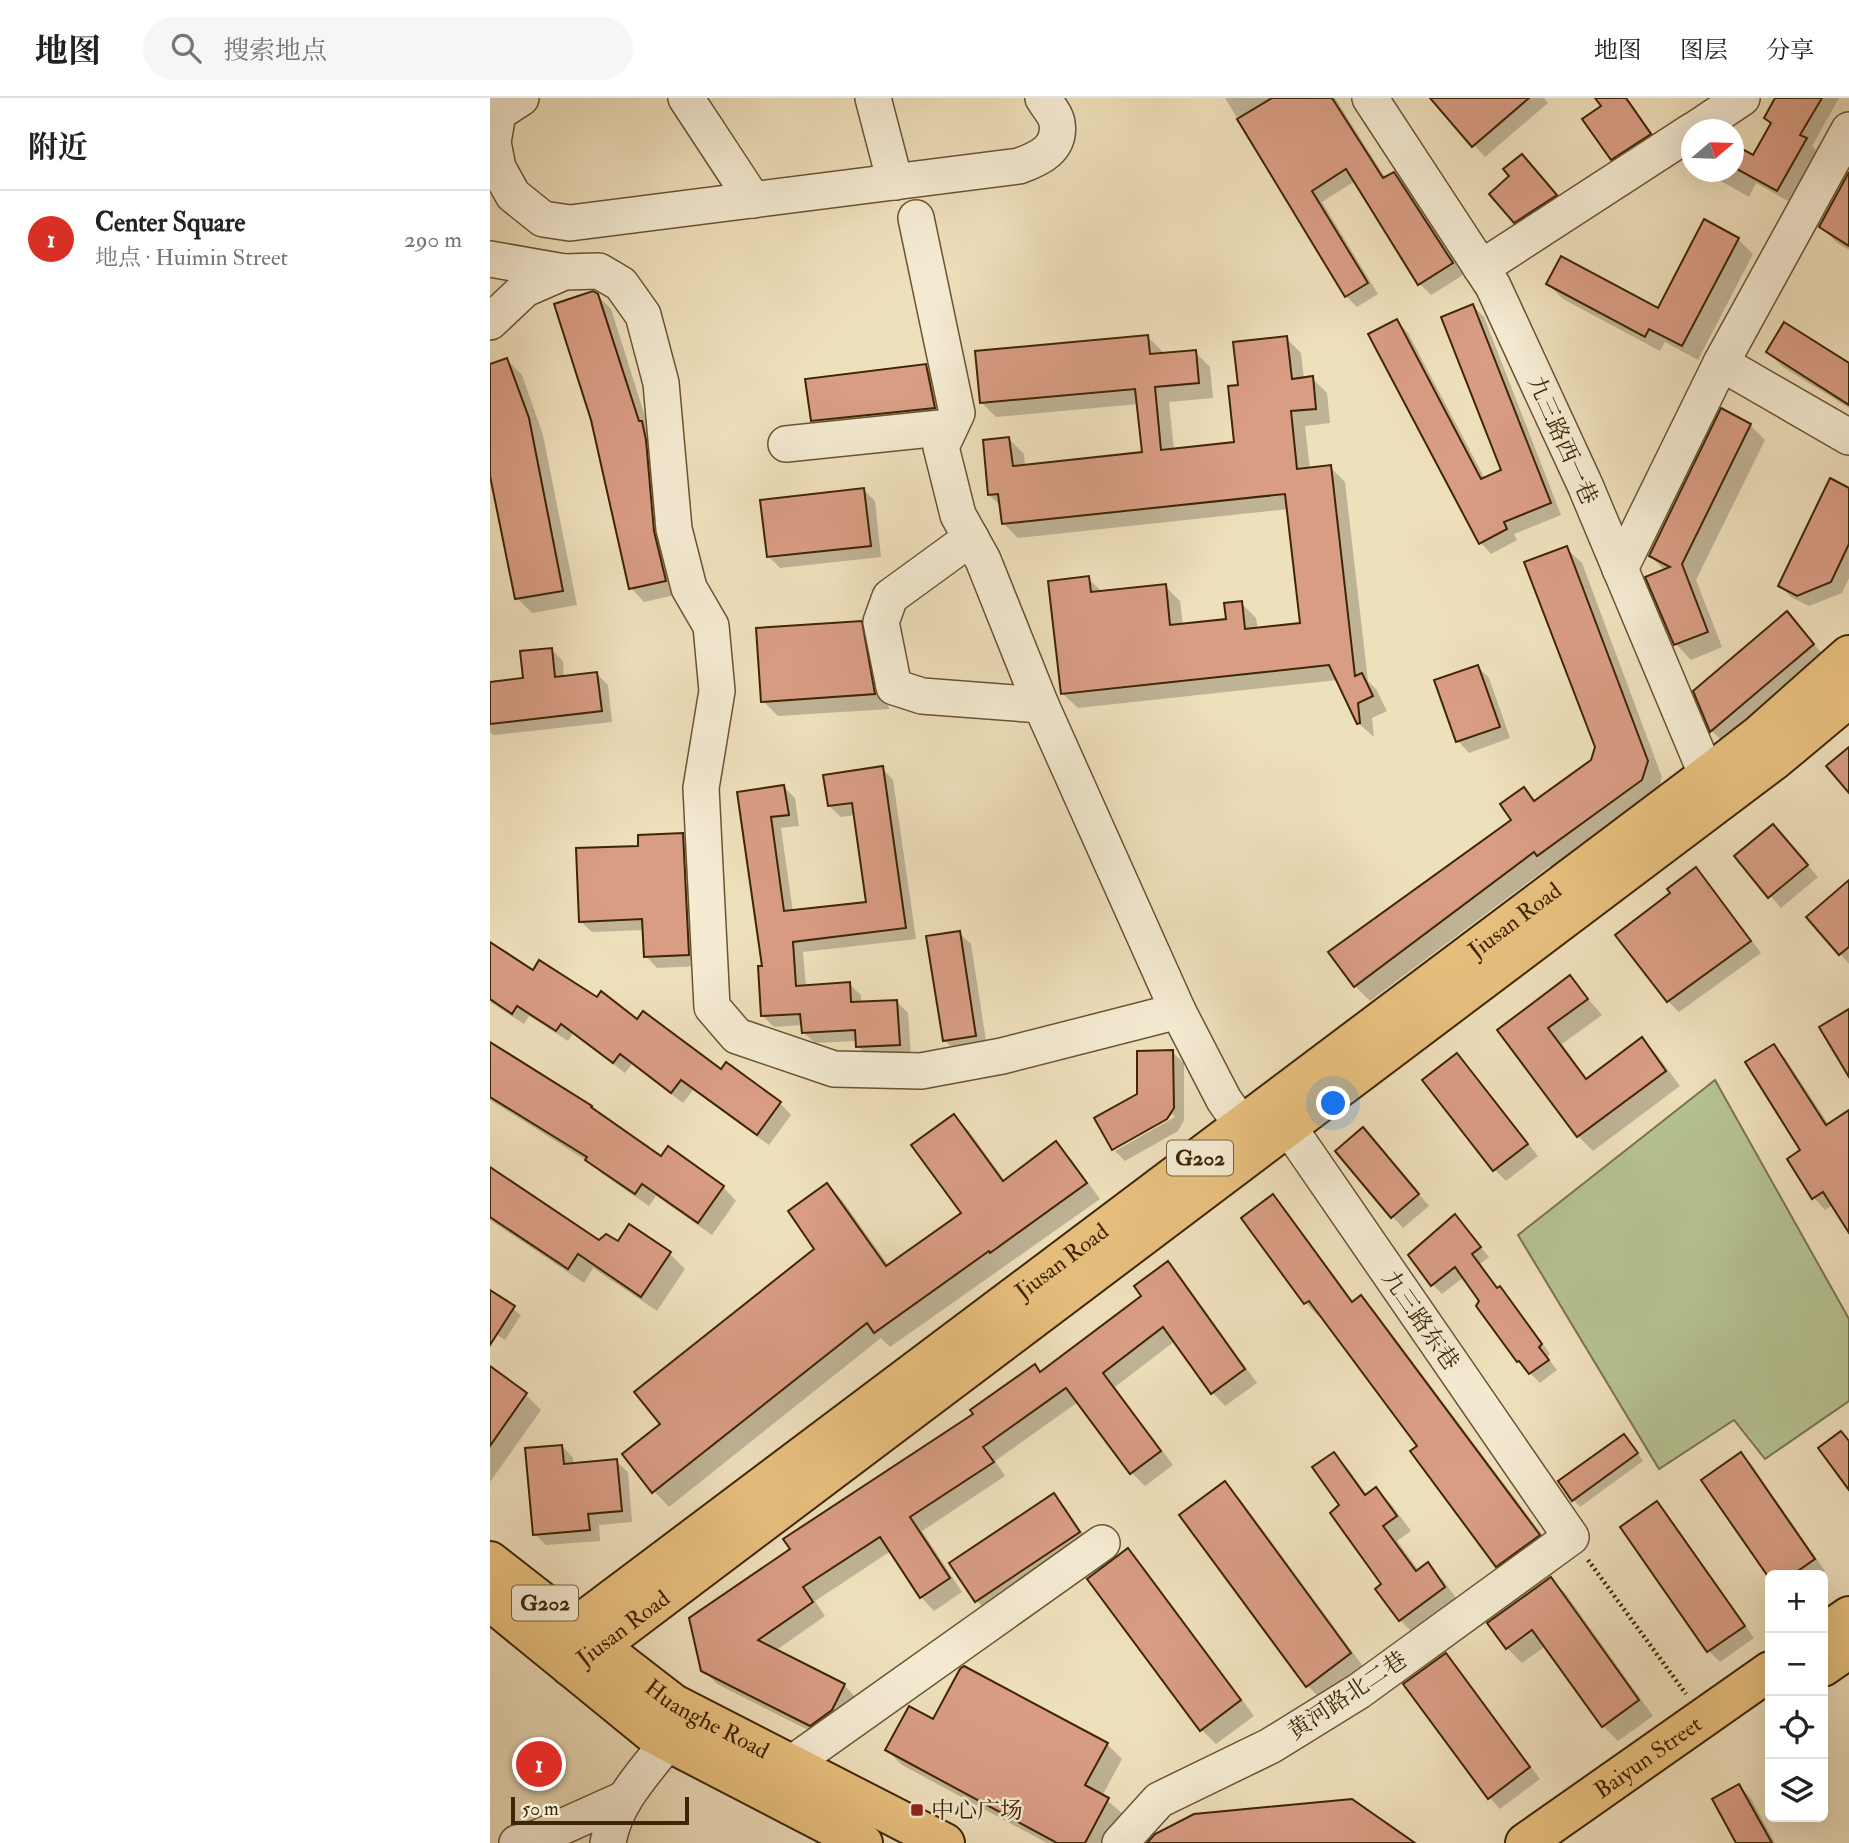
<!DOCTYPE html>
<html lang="zh">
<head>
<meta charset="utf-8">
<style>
	:root { --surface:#fff; --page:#f6f6f6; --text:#222; --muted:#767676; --line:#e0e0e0; --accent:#d93025 }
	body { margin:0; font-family:"IM FELL Double Pica","Noto Serif SC",serif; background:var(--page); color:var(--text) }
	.controls { position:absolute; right:21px; bottom:21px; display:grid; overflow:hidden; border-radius:10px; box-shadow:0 7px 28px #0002 }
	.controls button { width:63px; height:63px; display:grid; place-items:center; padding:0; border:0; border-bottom:2px solid var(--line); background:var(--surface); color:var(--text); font:35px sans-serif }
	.compass { position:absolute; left:1191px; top:21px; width:63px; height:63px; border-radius:50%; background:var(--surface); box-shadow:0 7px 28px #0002; rotate:71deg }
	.scale { position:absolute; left:21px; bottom:18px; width:178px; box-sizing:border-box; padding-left:7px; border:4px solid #3e2503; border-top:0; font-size:19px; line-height:24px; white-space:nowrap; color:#3e2503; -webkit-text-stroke:5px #f5ebd3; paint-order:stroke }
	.you { position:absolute; left:844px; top:1006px; width:24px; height:24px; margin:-18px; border:5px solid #fff; border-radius:50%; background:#1a73e8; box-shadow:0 0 0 10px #1a73e833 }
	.badge { display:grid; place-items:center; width:46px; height:46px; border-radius:50%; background:var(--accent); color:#fff; font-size:23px; font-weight:700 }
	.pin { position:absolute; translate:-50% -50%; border:4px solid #fff; box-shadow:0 2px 7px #0006 }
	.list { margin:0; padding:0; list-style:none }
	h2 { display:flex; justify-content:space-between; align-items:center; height:91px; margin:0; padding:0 28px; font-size:30px }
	h2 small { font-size:23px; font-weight:400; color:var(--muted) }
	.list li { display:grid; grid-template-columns:46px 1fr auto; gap:21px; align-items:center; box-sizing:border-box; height:98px; padding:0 28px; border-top:2px solid var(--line) }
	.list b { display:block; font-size:26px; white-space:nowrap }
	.list p { margin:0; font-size:23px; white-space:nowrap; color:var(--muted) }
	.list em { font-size:23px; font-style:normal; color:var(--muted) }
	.icon { flex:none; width:38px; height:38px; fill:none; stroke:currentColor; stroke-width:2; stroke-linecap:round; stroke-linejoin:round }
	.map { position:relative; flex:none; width:1359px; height:1745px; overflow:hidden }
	header { display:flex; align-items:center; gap:42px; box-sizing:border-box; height:98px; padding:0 35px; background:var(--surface); border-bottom:2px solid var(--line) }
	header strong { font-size:33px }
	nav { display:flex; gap:38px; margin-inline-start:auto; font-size:24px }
	.search { width:490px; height:63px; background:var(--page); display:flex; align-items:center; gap:18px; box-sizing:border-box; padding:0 24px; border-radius:38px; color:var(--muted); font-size:26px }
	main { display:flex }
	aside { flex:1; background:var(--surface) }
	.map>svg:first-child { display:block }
	.green { fill:#b6c393; stroke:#7a744b; stroke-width:2 }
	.shadow { fill:#0003 }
	.building { fill:#d99d84; stroke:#3e2503; stroke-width:2 }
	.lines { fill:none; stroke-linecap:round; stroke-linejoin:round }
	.minor-casing { stroke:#6a5431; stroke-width:38 }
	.major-casing { stroke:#3e2503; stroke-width:42 }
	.highway-casing { stroke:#3e2503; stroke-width:42 }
	.path { stroke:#3e2503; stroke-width:4.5; stroke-dasharray:2 3.5; stroke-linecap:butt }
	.minor { stroke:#f5ebd3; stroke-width:35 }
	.major { stroke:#e8c07e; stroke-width:38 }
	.highway { stroke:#e8c07e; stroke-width:38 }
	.poi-dot { fill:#8f2418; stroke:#f5ebd3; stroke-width:2.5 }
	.labels { text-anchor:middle; stroke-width:5; stroke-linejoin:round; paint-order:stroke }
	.shield { fill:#f5ebd3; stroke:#756041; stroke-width:2 }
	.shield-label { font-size:21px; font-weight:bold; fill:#3e2503 }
	.street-label { font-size:23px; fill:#3e2503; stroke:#f5ebd3 }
	.poi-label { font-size:23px; fill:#3e2503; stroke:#f5ebd3; text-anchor:start }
</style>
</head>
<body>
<header>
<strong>地图</strong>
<div class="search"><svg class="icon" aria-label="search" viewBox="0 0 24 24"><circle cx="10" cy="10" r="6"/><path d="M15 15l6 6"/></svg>搜索地点</div>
<nav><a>地图</a><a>图层</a><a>分享</a></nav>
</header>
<main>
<aside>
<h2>附近<small></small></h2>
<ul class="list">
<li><span class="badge">1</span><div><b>Center Square</b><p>地点 · Huimin Street</p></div><em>290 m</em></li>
</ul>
</aside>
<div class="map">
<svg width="1359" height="1745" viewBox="0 0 1359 1745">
	<rect width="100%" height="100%" fill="#efe0bc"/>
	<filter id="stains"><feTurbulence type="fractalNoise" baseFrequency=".00286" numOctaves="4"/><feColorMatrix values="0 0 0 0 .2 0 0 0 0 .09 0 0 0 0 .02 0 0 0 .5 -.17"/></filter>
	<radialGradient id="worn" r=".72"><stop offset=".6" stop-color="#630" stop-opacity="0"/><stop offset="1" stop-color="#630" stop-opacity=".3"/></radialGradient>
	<!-- green -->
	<path class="green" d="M1225,982L1359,1221V1303L1275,1361L1244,1322L1169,1371L1028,1137Z"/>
	<!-- shadow -->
	<g class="shadow">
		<path d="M735,0H845L896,81L904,76L915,87L973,177L941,197L930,186L865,83L832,104L888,196L867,209L856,198Z"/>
		<path d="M942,0H1054L1058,5L995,59Z"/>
		<path d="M1107,0H1137L1171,47L1133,72L1122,61L1113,8Z"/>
		<path d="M1287,0H1349L1322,48L1327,53L1298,103L1266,85L1259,99L1215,74H1244V48L1264,60L1282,27L1276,20Z"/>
		<path d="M1032,58L1076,109L1036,135L1025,124L1022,79Z"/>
		<path d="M1350,94L1359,100V152L1346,144L1331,129Z"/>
		<path d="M1248,141L1263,156L1208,262L1175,244L1170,253L1073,201L1058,186L1168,212Z"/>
		<path d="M107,197L121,211L160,334L189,496L154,504L141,490Z"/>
		<path d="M983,208L994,219L1071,417L1024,436L1027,442L1001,456L990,444L907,223L918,235L995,381L1013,373Z"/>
		<path d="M1295,226L1359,267V310L1293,269L1278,254Z"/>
		<path d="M658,239L673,254V257L705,254L720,269L723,300L679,304L684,352L746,345L750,288L796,240L811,255L814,281L822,280L837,295L840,325L815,328L820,371L840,369L855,384L878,583L886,591L897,613L882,620L884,639L868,625L848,582L588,610L573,596L598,480L613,495L675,488L690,503L693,528L738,523L751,505L766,520L768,532L812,527L799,411L528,440L513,425L512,409L499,397L519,341L534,356L535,368L654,355L648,306L506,319L491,304Z"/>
		<path d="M17,262L32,277L53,337L87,507L42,515L27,500L0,369V267Z"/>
		<path d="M436,268L447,279L456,321L334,334L322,322Z"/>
		<path d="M1260,327L1275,342L1206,482L1232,549L1201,562L1186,546L1158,480L1175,473L1161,458Z"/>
		<path d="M1341,383L1359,392V480L1352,495L1319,508L1301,499L1290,488Z"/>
		<path d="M374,392L385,403L391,459L290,470L278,458Z"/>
		<path d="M1076,450L1092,465L1172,679L1167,698L1064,772L1060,768L880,903L865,888L1023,722L1034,692L1046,704L1103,663L1106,649Z"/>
		<path d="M371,525L386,540L399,611L288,618L273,603Z"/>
		<path d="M1308,527L1334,558L1233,644L1222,633L1205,593Z"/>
		<path d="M61,551L73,563L74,580L107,576L118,587L122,624L4,637L0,634V586L35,582Z"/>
		<path d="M988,569L999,580L1020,640L979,655L968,643L947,583Z"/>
		<path d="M392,670L403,682L426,841L313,854L316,889L359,886L371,897V905L406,903L418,915L421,958L379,960L368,948L367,943L325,945L313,934V927L284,929L272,917L274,869L249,695L294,689L305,700L309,728L291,730L303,814L378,805L366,717L351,719L339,708Z"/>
		<path d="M1283,728L1328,779L1291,810L1246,759Z"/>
		<path d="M192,737L204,748L210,868L167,870L156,858L154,832L102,834L90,823L150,750Z"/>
		<path d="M1205,772L1217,783L1271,855L1189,914L1178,903L1128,837L1182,796Z"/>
		<path d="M1355,788L1359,792V866L1319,819Z"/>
		<path d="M469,835L481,846L497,949L466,953L454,942Z"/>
		<path d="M0,846L43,874L107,901L147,923L290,1005L301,1017L279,1047L203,992L193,1005L142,966L135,975L83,935L78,943L39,918L34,926L0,904Z"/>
		<path d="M1080,880L1112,917L1072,946L1098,982L1152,942L1167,957L1190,988L1103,1053L1088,1038L1010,932Z"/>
		<path d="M0,946L171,1061L233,1089L246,1103L222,1137L166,1098L159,1108L111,1075L102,1066L0,1002Z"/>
		<path d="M1284,948L1295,960L1339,1027L1359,1014V1132L1343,1107L1335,1112L1324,1100L1299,1061L1313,1053Z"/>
		<path d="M682,954L694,965V1022L688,1033L635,1063L625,1053L685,1019L683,1016L625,1049V1052L606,1021L649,997Z"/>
		<path d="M967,957L1048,1058L1016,1083L1005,1072Z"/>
		<path d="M463,1018L479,1033L515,1083L566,1046L581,1061L610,1101L400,1249L391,1240L179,1409L164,1393L172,1326L327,1152L337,1087L352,1102L399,1168L473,1115Z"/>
		<path d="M884,1043L939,1108L913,1130L902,1118Z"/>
		<path d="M0,1071L109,1144L128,1146L140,1128L180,1156L195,1171L167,1213L103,1170L94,1185L0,1122Z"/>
		<path d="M783,1099L796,1112L864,1205L871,1199L884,1212L1062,1450L1020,1480L1007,1467L930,1348L831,1216L828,1218L816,1205L754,1120Z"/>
		<path d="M965,1119L999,1159L990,1166L1009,1191L1010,1190L1019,1199L1060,1256L1057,1259L1067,1272L1050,1285L1028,1263L974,1179L952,1196L942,1186Z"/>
		<path d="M678,1165L691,1179L767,1285L735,1308L722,1294L685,1243L625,1289L683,1367L655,1388L642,1375L588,1304L505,1363L515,1378L432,1433L472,1494L444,1513L431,1499L401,1453L325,1503L335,1518L285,1553L354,1587L367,1601L334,1640L227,1586L213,1572L302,1451L486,1317L545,1268L552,1275L654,1198Z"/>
		<path d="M0,1194L31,1217L15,1242L0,1232Z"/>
		<path d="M7,1275L36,1297L51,1312L0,1384V1284Z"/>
		<path d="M1141,1345L1153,1363L1090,1409L1083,1401Z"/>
		<path d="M72,1348L83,1360V1367L126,1363L138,1374L142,1424L109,1427L110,1443L56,1447L45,1436Z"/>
		<path d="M843,1356L858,1371L877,1397L886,1391L901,1406L921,1433L907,1443L929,1473L938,1467L953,1482L969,1504L925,1537L910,1522L852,1408Z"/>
		<path d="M1251,1356L1262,1367L1335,1473L1329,1477L1280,1479L1214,1382Z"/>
		<path d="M735,1386L750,1401L875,1571L833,1603L818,1588L692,1417Z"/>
		<path d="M563,1398L575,1409L600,1446L498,1514L487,1503L462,1466Z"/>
		<path d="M1167,1405L1178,1417L1264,1540L1230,1564L1219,1553L1133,1430Z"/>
		<path d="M638,1452L653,1468L764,1618L726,1646L711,1631Z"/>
		<path d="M1061,1481L1076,1496L1163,1618L1128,1643L1113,1628L1056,1548L1032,1565L1017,1550Z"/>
		<path d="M955,1557L967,1568L1050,1681L1010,1711L999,1699Z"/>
		<path d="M444,1623L617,1646L632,1661L612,1698L633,1716L617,1745H557L412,1667L397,1652Z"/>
		<path d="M1248,1688L1260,1699L1285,1745H1248Z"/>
	</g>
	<!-- building -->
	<g class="building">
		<path d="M782,0H842L893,80L904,74L963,165L928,187L856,71L822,93L878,185L855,199L747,21Z"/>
		<path d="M940,0H1039L982,49Z"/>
		<path d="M1105,0H1136L1161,36L1121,62L1092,21L1111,8Z"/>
		<path d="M1285,0H1332L1310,37L1317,40L1287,93L1243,69V46L1263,57L1281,25L1274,20Z"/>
		<path d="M1032,56L1067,97L1024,125L999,96L1019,78L1013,71Z"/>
		<path d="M1359,74V148L1329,129Z"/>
		<path d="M1214,121L1249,140L1192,248L1159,231L1155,239L1056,186L1071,158L1168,210Z"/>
		<path d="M103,193L108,196L149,323H152L156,342L164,433L176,483L139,491L101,322L64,206Z"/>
		<path d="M983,206L1061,405L1014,424L1017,431L989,446L878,236L907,221L991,381L1011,372L951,219Z"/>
		<path d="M1294,224L1359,265V307L1276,254Z"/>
		<path d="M658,237L660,256L706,252L709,285L665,289L671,352L744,344L738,288L748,287L743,244L797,238L802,281L823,278L826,311L801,313L807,371L841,367L865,578L872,575L883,598L868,605L870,625L867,626L839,567L571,596L558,483L599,478L601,494L676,486L680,527L736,521L734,505L752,503L755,531L810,525L795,396L512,426L508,396L498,397L493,342L519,339L523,368L652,354L645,291L490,305L485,253Z"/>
		<path d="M17,260L39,320L73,493L25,501L0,378V266Z"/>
		<path d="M436,266L445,310L321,323L315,281Z"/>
		<path d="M1231,310L1261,326L1192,466L1218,534L1184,547L1155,479L1180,469L1159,458Z"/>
		<path d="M1340,380L1359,390V446L1341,484L1307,498L1288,488Z"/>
		<path d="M374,390L381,448L277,459L270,402Z"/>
		<path d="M1077,448L1158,663L1152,682L1047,758L1044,754L864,889L838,854L1021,722L1010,706L1034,689L1044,703L1101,662L1105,649L1034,464Z"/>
		<path d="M1297,513L1324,546L1220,634L1203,593Z"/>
		<path d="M372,523L385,596L271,604L266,530Z"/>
		<path d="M62,550L65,579L107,574L112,613L0,626V584L33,580L30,553Z"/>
		<path d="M988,567L1010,629L966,644L944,582Z"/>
		<path d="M1359,649V695L1336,668Z"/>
		<path d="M393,668L416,830L303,844L306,888L360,884L361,904L407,902L410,947L366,949L365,932L312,935L310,916L271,918L268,868H272L247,694L294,687L299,717L281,719L294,813L376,804L362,705L338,708L333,677Z"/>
		<path d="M1283,726L1318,767L1278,800L1244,758Z"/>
		<path d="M193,735L199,857L154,859L152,821L89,824L86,750L148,748V737Z"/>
		<path d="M1206,769L1261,843L1177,904L1125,837L1180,795L1177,791Z"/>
		<path d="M1359,782V849L1349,857L1316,819Z"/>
		<path d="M470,833L486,938L453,943L436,838Z"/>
		<path d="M0,844L43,872L49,862L107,899L111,893L147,921L153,913L231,971L236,964L291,1004L267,1037L191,982L181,995L130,956L123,965L71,926L66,933L27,908L22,916L0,901Z"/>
		<path d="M1080,877L1098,901L1058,930L1096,981L1152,939L1176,973L1087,1039L1007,932Z"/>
		<path d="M1359,911V979L1329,929Z"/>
		<path d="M0,944L102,1008L101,1009L171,1058L178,1048L234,1088L208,1125L152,1086L145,1096L95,1062L97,1059L0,999Z"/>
		<path d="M1284,946L1336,1027L1359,1012V1135L1333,1094L1322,1101L1297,1061L1310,1052L1255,964Z"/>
		<path d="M683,952L684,1010L677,1021L622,1052L604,1020L647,996V953Z"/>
		<path d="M967,955L1038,1046L1003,1073L932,982Z"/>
		<path d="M464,1016L513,1083L566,1043L597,1085L500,1155L499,1153L384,1235L377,1225L162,1395L132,1356L170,1326L144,1294L324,1151L298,1113L337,1085L396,1168L471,1115L421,1047Z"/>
		<path d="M873,1029L929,1096L901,1120L845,1053Z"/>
		<path d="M0,1069L109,1142L116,1136L128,1143L139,1126L181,1154L151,1199L88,1156L78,1171L0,1119Z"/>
		<path d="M783,1096L862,1204L871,1197L1050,1437L1006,1469L920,1353L927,1348L819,1203L814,1206L751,1120Z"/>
		<path d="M965,1116L991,1149L982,1156L1007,1190L1010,1188L1052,1246L1049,1249L1059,1262L1039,1276L1029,1263L1027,1264L986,1208L989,1203L965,1169L941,1188L918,1157Z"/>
		<path d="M678,1163L755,1271L721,1296L673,1229L613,1275L671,1353L640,1376L576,1290L493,1349L504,1364L420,1419L460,1480L430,1500L390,1439L313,1489L323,1504L268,1542L355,1586L342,1612L320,1628L211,1573L199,1520L300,1451L293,1441L483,1316L480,1312L545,1266L550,1274L651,1198L644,1188Z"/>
		<path d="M0,1192L25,1208L0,1247Z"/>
		<path d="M0,1268L37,1295L0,1348Z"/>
		<path d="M1351,1333L1359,1343V1392L1328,1350Z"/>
		<path d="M1134,1336L1148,1355L1082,1403L1068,1383Z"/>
		<path d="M72,1347L74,1366L127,1361L132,1413L98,1416L100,1432L43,1437L35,1350Z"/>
		<path d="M844,1354L875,1397L886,1389L907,1418L893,1428L926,1473L938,1464L955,1489L909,1523L885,1491L891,1486L840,1415L849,1407L822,1369Z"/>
		<path d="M1251,1354L1325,1461L1302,1477H1277L1211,1382Z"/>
		<path d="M735,1383L861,1555L816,1589L689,1417Z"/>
		<path d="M564,1395L590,1434L485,1504L459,1465Z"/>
		<path d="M1167,1403L1255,1528L1217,1554L1130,1429Z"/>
		<path d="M638,1450L751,1602L710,1633L597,1481Z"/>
		<path d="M1061,1479L1149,1602L1112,1629L1042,1532L1016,1551L997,1525Z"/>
		<path d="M956,1555L1040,1669L998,1701L913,1586Z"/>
		<path d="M474,1568L618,1645L595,1687L619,1700L595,1745H567L395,1652L419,1608L443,1621L470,1571Z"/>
		<path d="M1249,1686L1282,1745H1246L1222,1701Z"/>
		<path d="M862,1701L925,1745H657L665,1736L704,1716Z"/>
	</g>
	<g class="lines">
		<defs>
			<g id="minor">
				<path d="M31,0L8,15L3,44L8,70L23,97L53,121L80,125L529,68C549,61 571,51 567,25C566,17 557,7 553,0"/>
				<path d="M196,0L263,102"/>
				<path d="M383,0L405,84"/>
				<path d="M880,0L1003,188L1095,387L1228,704"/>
				<path d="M1204,32L1252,0"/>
				<path d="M426,120L467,315L451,349L468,417L493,462L551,607L688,913"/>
				<path d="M0,161L74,174"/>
				<path d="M991,170L1202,33"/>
				<path d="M0,224L35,191L74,174L109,173L131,186L153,217L171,285L184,431L199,490L221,528L227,593L211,690L222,909L247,938L344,971L431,973L512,958L688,913L734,1002L769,1051"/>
				<path d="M1231,265L1359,339"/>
				<path d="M296,346L460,329"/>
				<path d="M481,440L400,499L391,524L404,589L432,598L551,607"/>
				<path d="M1130,471L1231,265L1359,32"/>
				<path d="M301,1666L612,1445"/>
				<path d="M27,1745L47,1740L134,1701"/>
				<path d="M118,1745C124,1705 154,1675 178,1644"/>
				<path d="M630,1745L669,1702L780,1648L869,1593L1081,1439L782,1005"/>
			</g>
			<g id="major">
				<path d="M1333,1536L1359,1518"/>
				<path id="s1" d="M109,1548L184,1606L455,1745"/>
				<path d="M81,1569L163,1636L373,1745"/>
				<path d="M1333,1569L1359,1551"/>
				<path id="s2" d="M1035,1745L1280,1573"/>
			</g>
			<g id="highway">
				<path d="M0,1463L105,1545"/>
				<path d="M0,1503L81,1569"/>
				<path id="s3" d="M81,1569L85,1529L1216,678L1270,636L1359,557"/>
				<path id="s4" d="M81,1569L1286,661L1359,600"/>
			</g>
		</defs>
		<!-- minor casing -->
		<use href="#minor" class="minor-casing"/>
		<!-- major casing -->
		<use href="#major" class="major-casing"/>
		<!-- highway casing -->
		<use href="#highway" class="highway-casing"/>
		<!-- path -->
		<path class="path" d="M1098,1462L1196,1596"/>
		<!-- minor -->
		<use href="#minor" class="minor"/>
		<!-- major -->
		<use href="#major" class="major"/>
		<!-- highway -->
		<use href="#highway" class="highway"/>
	</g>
	<!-- markers -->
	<rect class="poi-dot" x="420" y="1705" width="14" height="14" rx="3.5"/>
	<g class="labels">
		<!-- shield labels -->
		<g class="shield">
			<rect x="677" y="1042.5" width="66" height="35" rx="5"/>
			<rect x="22" y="1487.5" width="66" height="35" rx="5"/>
		</g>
		<g class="shield-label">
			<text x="710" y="1067">G202</text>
			<text x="55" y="1512">G202</text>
		</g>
		<!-- street labels -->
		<g class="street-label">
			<text transform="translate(1073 342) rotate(66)" y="8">九三路西一巷</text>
			<text dy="8" stroke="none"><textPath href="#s3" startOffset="1216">Jiusan Road</textPath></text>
			<text dy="8" stroke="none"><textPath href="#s3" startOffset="649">Jiusan Road</textPath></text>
			<text transform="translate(931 1222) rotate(55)" y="8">九三路东巷</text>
			<text dy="8" stroke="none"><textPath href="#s4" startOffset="65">Jiusan Road</textPath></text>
			<text transform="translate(857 1597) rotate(-34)" y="8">黄河路北二巷</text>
			<text dy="8" stroke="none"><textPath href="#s1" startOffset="131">Huanghe Road</textPath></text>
			<text dy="8" stroke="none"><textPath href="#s2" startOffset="150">Baiyun Street</textPath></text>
		</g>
		<!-- poi labels -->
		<g class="poi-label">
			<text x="441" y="1720">中心广场</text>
		</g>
	</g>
	<rect width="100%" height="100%" filter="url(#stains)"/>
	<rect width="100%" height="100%" fill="url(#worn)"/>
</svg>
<div class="controls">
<button>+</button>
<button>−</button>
<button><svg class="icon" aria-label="locate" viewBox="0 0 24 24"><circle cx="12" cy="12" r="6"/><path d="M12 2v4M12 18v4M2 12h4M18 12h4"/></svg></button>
<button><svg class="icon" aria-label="layers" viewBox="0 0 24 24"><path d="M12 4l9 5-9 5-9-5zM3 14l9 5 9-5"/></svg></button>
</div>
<svg class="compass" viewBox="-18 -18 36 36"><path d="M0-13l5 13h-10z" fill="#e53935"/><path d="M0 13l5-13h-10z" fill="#767676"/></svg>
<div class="scale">50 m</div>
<div class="you"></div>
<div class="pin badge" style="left:49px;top:1666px">1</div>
</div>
</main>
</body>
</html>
